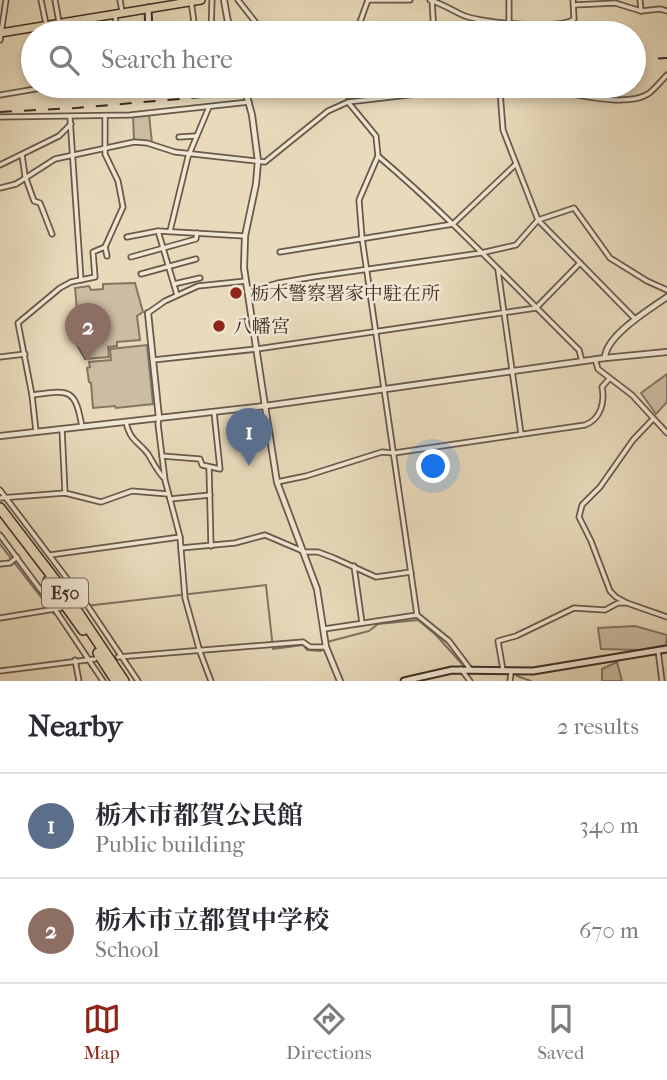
<!DOCTYPE html>
<html lang="en">
<head>
<meta charset="utf-8">
<style>
	:root { --surface:#fff; --page:#f2f2f3; --text:#2b2b33; --muted:#7c7c81; --line:#e1e1e2; --accent:#8f2418 }
	body { margin:0; font-family:"IM FELL French Canon","Noto Serif JP",serif; background:var(--page); color:var(--text) }
	.you { position:absolute; left:434px; top:467px; width:24px; height:24px; margin:-18px; border:5px solid #fff; border-radius:50%; background:#1a73e8; box-shadow:0 0 0 10px #1a73e833 }
	.badge { display:grid; place-items:center; width:46px; height:46px; border-radius:50%; background:var(--accent); color:#fff; font-size:23px; font-weight:700 }
	.pin { position:absolute; translate:-50% -58px; filter:drop-shadow(0 2px 4px #0008) }
	.pin::after { content:''; position:absolute; top:37px; width:24px; height:21px; background:inherit; clip-path:polygon(0 0,100% 0,50% 100%) }
	.list { margin:0; padding:0; list-style:none }
	h2 { display:flex; justify-content:space-between; align-items:center; height:91px; margin:0; padding:0 28px; font-size:30px }
	h2 small { font-size:23px; font-weight:400; color:var(--muted) }
	.list li { display:grid; grid-template-columns:46px 1fr auto; gap:21px; align-items:center; box-sizing:border-box; height:105px; padding:0 28px; border-top:2px solid var(--line) }
	.list b { display:block; font-size:26px; white-space:nowrap }
	.list p { margin:0; font-size:23px; white-space:nowrap; color:var(--muted) }
	.list em { font-size:23px; font-style:normal; color:var(--muted) }
	.icon { flex:none; width:38px; height:38px; fill:none; stroke:currentColor; stroke-width:2; stroke-linecap:round; stroke-linejoin:round }
	.map { position:relative; flex:none; width:667px; height:681px; overflow:hidden }
	.search { position:absolute; background:var(--surface); box-shadow:0 4px 10px #0003; left:21px; right:21px; top:21px; height:77px; display:flex; align-items:center; gap:18px; box-sizing:border-box; padding:0 24px; border-radius:38px; color:var(--muted); font-size:26px }
	.sheet { height:301px; background:var(--surface) }
	nav { display:flex; justify-content:space-around; align-items:center; box-sizing:border-box; height:98px; border-top:2px solid var(--line); background:var(--surface); font-size:19px; color:var(--muted) }
	nav a { display:grid; justify-items:center; gap:4px }
	nav .on { color:var(--accent) }
	.map>svg:first-child { display:block }
	.green { fill:#cbbda2; stroke:#857664; stroke-width:2 }
	.lines { fill:none; stroke-linecap:round; stroke-linejoin:round }
	.stream { stroke:#827261; stroke-width:2 }
	.minor-casing { stroke:#69594b; stroke-width:7 }
	.tertiary-casing { stroke:#69594b; stroke-width:8 }
	.secondary-casing { stroke:#3f2e26; stroke-width:9 }
	.primary-casing { stroke:#3f2e26; stroke-width:10 }
	.motorway-casing { stroke:#3f2e26; stroke-width:12 }
	.minor { stroke:#f0e7d3; stroke-width:3.5 }
	.tertiary { stroke:#f0e7d3; stroke-width:4.5 }
	.secondary { stroke:#f0e7d3; stroke-width:5 }
	.primary { stroke:#e8dabb; stroke-width:7 }
	.motorway { stroke:#e8dabb; stroke-width:9 }
	.rail { stroke:#3f2e26; stroke-width:2; stroke-dasharray:12 12; stroke-linecap:butt }
	.poi-dot { fill:#8f2418; stroke:#f0e7d3; stroke-width:2.5 }
	.labels { text-anchor:middle; stroke-width:5; stroke-linejoin:round; paint-order:stroke }
	.shield { fill:#f0e7d3; stroke:#74665a; stroke-width:2 }
	.shield-label { font-size:18px; font-weight:bold; fill:#3f2e26 }
	.poi-label { font-size:19px; fill:#3f2e26; stroke:#f0e7d3; text-anchor:start }
</style>
</head>
<body>
<div class="map">
<svg width="667" height="681" viewBox="0 0 667 681">
	<rect width="100%" height="100%" fill="#e8dabb"/>
	<filter id="stains"><feTurbulence type="fractalNoise" baseFrequency=".00286" numOctaves="4"/><feColorMatrix values="0 0 0 0 .2 0 0 0 0 .09 0 0 0 0 .02 0 0 0 .5 -.17"/></filter>
	<radialGradient id="worn" r=".72"><stop offset=".6" stop-color="#630" stop-opacity="0"/><stop offset="1" stop-color="#630" stop-opacity=".3"/></radialGradient>
	<!-- green -->
	<g class="green">
		<path d="M149,114L152,143L134,140L133,116Z"/>
		<path d="M135,283L143,312L137,316L140,340L117,342V346L108,347L109,357L85,359L77,345V342H80L75,288L89,286L91,290L103,289V284Z"/>
		<path d="M147,345L153,404L116,408L115,406L93,408L91,383L89,382L87,368L90,367L89,362L111,360L110,349Z"/>
		<path d="M667,374V402L656,414L641,393Z"/>
		<path d="M635,626L667,635L666,645L639,650L601,649L598,628Z"/>
		<path d="M617,662L622,681H602V669Z"/>
	</g>
	<g class="lines">
		<!-- stream -->
		<g class="stream">
			<path d="M342,87L347,99"/>
			<path d="M0,544L54,614L65,610"/>
			<path d="M77,607L266,585L273,649L303,645L307,650L321,651L324,647"/>
			<path d="M327,642L369,631L378,624L418,620L436,635L462,664"/>
			<path d="M517,676L531,681"/>
		</g>
		<defs>
			<g id="minor">
				<path d="M41,0L46,24"/>
				<path d="M55,0L59,22"/>
				<path d="M120,0L122,12"/>
				<path d="M238,0L264,33"/>
				<path d="M368,0H410"/>
				<path d="M430,0C443,4 453,11 465,16C483,23 560,30 574,19L573,0"/>
				<path d="M432,0L434,33"/>
				<path d="M509,0V33"/>
				<path d="M640,0L641,11L660,9L667,11"/>
				<path d="M191,1L195,29L193,33"/>
				<path d="M574,5L615,3L641,11"/>
				<path d="M115,15L117,33"/>
				<path d="M68,22L69,33"/>
				<path d="M149,32L166,33"/>
				<path d="M211,33L212,0"/>
				<path d="M356,33L368,0"/>
				<path d="M0,40L6,0"/>
				<path d="M441,86L442,94"/>
				<path d="M500,91L503,130L538,220L635,319"/>
				<path d="M0,95L53,86"/>
				<path d="M348,102L376,136L378,156L359,200L362,238L417,615"/>
				<path d="M105,116V154L118,181L123,207L105,247L107,256"/>
				<path d="M0,117L130,115L249,102"/>
				<path d="M70,118L81,280"/>
				<path d="M179,137L196,136"/>
				<path d="M22,155L25,176L34,201L40,203L52,234"/>
				<path d="M378,156C449,216 513,285 579,350L582,361"/>
				<path d="M0,165L59,136L71,124"/>
				<path d="M0,188L16,184L55,159L134,142L147,143L175,152L265,162L328,111L348,102L417,94L529,88C559,89 623,110 648,94C655,89 661,81 667,75"/>
				<path d="M158,231L177,295"/>
				<path d="M170,231L188,157L209,107"/>
				<path d="M127,237L158,231L245,236"/>
				<path d="M280,252L453,224L516,164"/>
				<path d="M131,257L196,239L197,233"/>
				<path d="M498,270L521,434"/>
				<path d="M141,274L196,259"/>
				<path d="M174,284L200,278"/>
				<path d="M247,292L278,283L313,277L481,253L516,245L538,220L574,208L610,258L647,281L667,290"/>
				<path d="M148,313L165,301L198,286L246,281"/>
				<path d="M0,357L25,354"/>
				<path d="M595,359L598,369L632,395L667,433"/>
				<path d="M153,360L257,349L536,308L580,263"/>
				<path d="M32,395C69,390 75,387 82,427"/>
				<path d="M159,418L158,424L165,480L180,537L185,598L200,652L211,681"/>
				<path d="M653,419L633,440L600,487L582,505L579,517L591,541L610,591L616,597L627,603L667,617"/>
				<path d="M126,422C130,441 138,441 148,454C153,462 157,471 164,478"/>
				<path d="M62,429L65,493"/>
				<path d="M36,432L32,395L18,323L60,288L71,282L95,277L93,252L105,247"/>
				<path d="M162,456L200,459L202,465L220,469L214,412"/>
				<path d="M209,467L211,546"/>
				<path d="M277,482L306,476L382,452L394,453L585,425C601,419 605,402 602,387L609,379"/>
				<path d="M0,490L87,605L138,681"/>
				<path d="M0,498L65,493L101,502L132,491L168,494"/>
				<path d="M170,499L210,495"/>
				<path d="M0,535L54,608L103,681"/>
				<path d="M181,548L235,543L265,535L305,552H318L334,558L376,577L411,572"/>
				<path d="M50,555L180,537"/>
				<path d="M0,564L10,563L17,557"/>
				<path d="M354,566L362,623"/>
				<path d="M0,618L61,608"/>
				<path d="M324,629L417,615L449,641L470,669"/>
				<path d="M658,650L662,681"/>
				<path d="M118,657L303,642L310,647H326"/>
				<path d="M75,660L79,681"/>
				<path d="M461,669L470,681"/>
				<path d="M503,670L498,641L516,636L574,608L605,610L618,603H626"/>
				<path d="M0,671L95,659"/>
				<path d="M510,681L511,673"/>
			</g>
			<g id="tertiary">
				<path d="M224,0L230,33"/>
				<path d="M244,86L252,115L258,161L256,184L245,236L244,268L265,406L277,482L317,589L326,647L340,681"/>
				<path d="M148,313L159,418"/>
				<path d="M605,358C605,336 650,309 667,297"/>
				<path d="M0,436L265,406L605,358L667,352"/>
			</g>
			<g id="secondary">
				<path d="M148,8L149,33"/>
				<path d="M404,681L452,670L533,671L667,649"/>
			</g>
			<path id="primary" d="M0,33L201,0"/>
			<g id="motorway">
				<path d="M0,508L65,593L124,681"/>
				<path d="M48,581L83,630"/>
				<path d="M98,653L116,681"/>
			</g>
		</defs>
		<!-- minor casing -->
		<use href="#minor" class="minor-casing"/>
		<!-- tertiary casing -->
		<use href="#tertiary" class="tertiary-casing"/>
		<!-- secondary casing -->
		<use href="#secondary" class="secondary-casing"/>
		<!-- primary casing -->
		<use href="#primary" class="primary-casing"/>
		<!-- motorway casing -->
		<use href="#motorway" class="motorway-casing"/>
		<!-- minor -->
		<use href="#minor" class="minor"/>
		<!-- tertiary -->
		<use href="#tertiary" class="tertiary"/>
		<!-- secondary -->
		<use href="#secondary" class="secondary"/>
		<!-- primary -->
		<use href="#primary" class="primary"/>
		<!-- motorway -->
		<use href="#motorway" class="motorway"/>
		<!-- rail -->
		<g class="rail">
			<path d="M634,60L667,58"/>
			<path d="M0,112L76,108L327,86"/>
		</g>
	</g>
	<!-- markers -->
	<g class="poi-dot">
		<circle cx="236" cy="293" r="7"/>
		<circle cx="219" cy="326" r="7"/>
	</g>
	<g class="labels">
		<!-- shield labels -->
		<rect class="shield" x="42" y="578.5" width="46" height="29" rx="5"/>
		<g class="shield-label">
			<text x="65" y="599">E50</text>
		</g>
		<!-- poi labels -->
		<g class="poi-label">
			<text x="250" y="300">栃木警察署家中駐在所</text>
			<text x="233" y="333">八幡宮</text>
		</g>
	</g>
	<rect width="100%" height="100%" filter="url(#stains)"/>
	<rect width="100%" height="100%" fill="url(#worn)"/>
</svg>
<div class="you"></div>
<div class="pin badge" style="left:249px;top:466px;background:#5c6f8a">1</div>
<div class="pin badge" style="left:88px;top:361px;background:#8d6e63">2</div>
<div class="search"><svg class="icon" aria-label="search" viewBox="0 0 24 24"><circle cx="10" cy="10" r="6"/><path d="M15 15l6 6"/></svg>Search here</div>
</div>
<section class="sheet">
<h2>Nearby<small>2 results</small></h2>
<ul class="list">
<li><span class="badge" style="background:#5c6f8a">1</span><div><b>栃木市都賀公民館</b><p>Public building</p></div><em>340 m</em></li>
<li><span class="badge" style="background:#8d6e63">2</span><div><b>栃木市立都賀中学校</b><p>School</p></div><em>670 m</em></li>
</ul>
</section>
<nav>
<a class="on"><svg class="icon" aria-label="map" viewBox="0 0 24 24"><path d="M3 6l6-2 6 2 6-2v14l-6 2-6-2-6 2zM9 4v14M15 6v14"/></svg>Map</a>
<a><svg class="icon" aria-label="directions" viewBox="0 0 24 24"><path d="M12 3l9 9-9 9-9-9zM9 14v-3h6M13 9l2 2-2 2"/></svg>Directions</a>
<a><svg class="icon" aria-label="saved" viewBox="0 0 24 24"><path d="M7 4h10v16l-5-4-5 4z"/></svg>Saved</a>
</nav>
</body>
</html>
